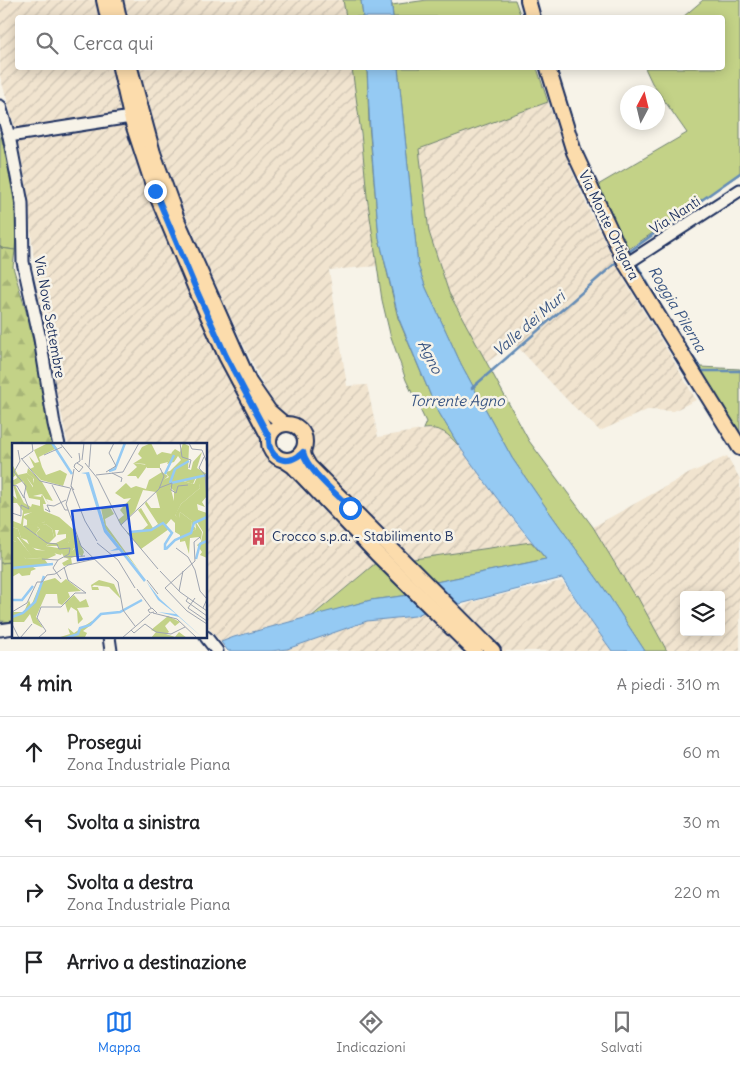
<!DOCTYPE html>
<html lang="it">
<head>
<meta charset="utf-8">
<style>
	:root { --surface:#fff; --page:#f6f6f6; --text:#202124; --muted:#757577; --line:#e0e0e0; --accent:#1a73e8 }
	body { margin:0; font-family:Delius,sans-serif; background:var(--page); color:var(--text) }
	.controls { position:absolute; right:15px; bottom:15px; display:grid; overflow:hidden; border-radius:5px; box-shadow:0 2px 12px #0003 }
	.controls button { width:45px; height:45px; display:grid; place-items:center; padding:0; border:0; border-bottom:1px solid var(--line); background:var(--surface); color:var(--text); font:25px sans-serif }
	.compass { position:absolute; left:620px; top:85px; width:45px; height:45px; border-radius:50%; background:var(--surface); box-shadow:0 2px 12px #0003; rotate:7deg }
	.stop { position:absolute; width:15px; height:15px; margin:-11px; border:4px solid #1a73e8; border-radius:50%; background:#fff }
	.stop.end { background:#1a73e8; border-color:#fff; box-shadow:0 1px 5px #0008 }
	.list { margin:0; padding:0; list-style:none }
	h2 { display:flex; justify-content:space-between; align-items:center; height:65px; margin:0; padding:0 20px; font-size:21px }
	h2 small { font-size:16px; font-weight:400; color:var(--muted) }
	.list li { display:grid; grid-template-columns:32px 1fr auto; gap:15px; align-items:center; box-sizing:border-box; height:70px; padding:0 20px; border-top:1px solid var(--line) }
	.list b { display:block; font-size:19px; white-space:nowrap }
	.list p { margin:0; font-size:16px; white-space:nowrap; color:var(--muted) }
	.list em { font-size:16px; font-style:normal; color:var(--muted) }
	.icon { flex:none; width:28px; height:28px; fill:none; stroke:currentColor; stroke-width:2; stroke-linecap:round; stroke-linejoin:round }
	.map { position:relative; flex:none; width:740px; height:651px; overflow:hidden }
	.search { position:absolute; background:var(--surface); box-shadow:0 2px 12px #0003; left:15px; right:15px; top:15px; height:55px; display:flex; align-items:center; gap:12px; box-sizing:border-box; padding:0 18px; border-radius:5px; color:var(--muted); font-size:19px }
	.sheet { height:345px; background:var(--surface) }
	nav { display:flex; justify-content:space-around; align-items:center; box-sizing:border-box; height:70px; border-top:1px solid var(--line); background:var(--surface); font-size:14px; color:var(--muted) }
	nav a { display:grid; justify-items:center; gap:2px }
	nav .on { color:var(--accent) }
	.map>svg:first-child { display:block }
	.industrial { fill:url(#industrial-furrows); fill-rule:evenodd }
	.grass { fill:#c3d287; stroke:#6f8072 }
	.forest { fill:url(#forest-firs); stroke:#6f8072 }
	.water { fill:#95caf3; stroke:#648cb7 }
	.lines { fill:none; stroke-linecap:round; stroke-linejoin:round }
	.stream { stroke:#648cb7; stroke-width:2.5 }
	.minor-casing { stroke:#1b2f5e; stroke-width:15 }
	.major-casing { stroke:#1b2f5e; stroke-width:18 }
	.minor { stroke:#f7f3e8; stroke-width:11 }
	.major { stroke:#fcdcac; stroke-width:14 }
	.route { stroke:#1a73e8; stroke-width:6 }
	.labels { text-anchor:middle; stroke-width:5; stroke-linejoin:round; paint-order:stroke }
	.street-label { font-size:14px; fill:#1b2f5e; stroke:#f7f3e8 }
	.poi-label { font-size:14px; fill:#1b2f5e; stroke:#f7f3e8; text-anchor:start }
	.water-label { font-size:15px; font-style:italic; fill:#3a5683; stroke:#f7f3e8 }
	.inset-river { fill:none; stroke:#95caf3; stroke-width:2.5 }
	.inset-road { fill:none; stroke:#9fa5b1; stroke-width:1 }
	.view { fill:#1d4ed8; fill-opacity:0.15; stroke:#1d4ed8; stroke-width:2.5 }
	.inset-edge { fill:none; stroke:#1b2f5e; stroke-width:2.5 }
</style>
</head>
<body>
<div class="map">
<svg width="740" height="651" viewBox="0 0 740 651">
	<defs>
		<pattern id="industrial-furrows" width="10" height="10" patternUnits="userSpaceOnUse" patternTransform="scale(1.25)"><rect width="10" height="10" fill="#f1e4cf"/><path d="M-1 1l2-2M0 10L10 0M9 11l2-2" fill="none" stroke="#cec4b4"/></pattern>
		<pattern id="forest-firs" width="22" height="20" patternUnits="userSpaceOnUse" patternTransform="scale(1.25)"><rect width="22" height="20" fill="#c3d287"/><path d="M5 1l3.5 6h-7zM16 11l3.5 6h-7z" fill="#a7b577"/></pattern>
	</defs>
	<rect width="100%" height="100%" fill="#f7f3e8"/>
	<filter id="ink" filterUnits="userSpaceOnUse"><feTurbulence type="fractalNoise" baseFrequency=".02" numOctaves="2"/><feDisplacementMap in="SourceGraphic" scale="10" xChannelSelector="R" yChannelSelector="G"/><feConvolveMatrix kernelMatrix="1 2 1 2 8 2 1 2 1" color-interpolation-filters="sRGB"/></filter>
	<g filter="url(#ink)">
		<!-- industrial -->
		<g class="industrial">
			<path d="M0,0H97L100,17L18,18V68H112L135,148L154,203L175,258L190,287L235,388L263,435L288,471L318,506L377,562L308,618L234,637L221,642L206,625V445H68L50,360L36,279L25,178L16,131L0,76Z"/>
			<path d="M124,0H345L348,17H128Z"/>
			<path d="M139,68H355L360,132L367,196L378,266L329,270L347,386L367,385L378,437L434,428L448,434L459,446L496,497L531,542L407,560L322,471L293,435L264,387L229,314L190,226L167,167L148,108Z"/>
			<path d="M548,102L571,169L589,210L626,283L669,353L696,400L673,411L647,410L600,431L570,403L514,343L486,363L449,293L429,232L419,149Z"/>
			<path d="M727,456L740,479V651H667L637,597H635L593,527L688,474ZM684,595H721V632H684Z"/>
			<path d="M562,581L612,651H499L456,608L480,600Z"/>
			<path d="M426,611L466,651H271L287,649L367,621L415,616Z"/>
		</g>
		<!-- grass -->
		<g class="grass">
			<path d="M343,0H361L363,17H346Z"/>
			<path d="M427,0H515L521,17H393L392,5Z"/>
			<path d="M703,0H740V174L626,251L621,243L598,185L687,133L652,83L645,68H722V18L683,17Z"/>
			<path d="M352,68H367L369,124L379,238L398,318L435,406L459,446C447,433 441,427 423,429L426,422L406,380L390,334L382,300L367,196L361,133Z"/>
			<path d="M398,68H537L548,102L419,149L429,232L449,293L529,441L593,527L635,597L637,596L667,651H645L601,584L545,506L512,458L461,364L426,288L418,266Z"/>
			<path d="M0,132C10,171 19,210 15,250L1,248L0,246Z"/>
			<path d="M700,367L740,369V450L695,371Z"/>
			<path d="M531,542L546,559L436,582L411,562L407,560Z"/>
			<path d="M14,560V599H12L13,622L0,621V563L10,562Z"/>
			<path d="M377,562L410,595L371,600L311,617Z"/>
		</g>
		<!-- forest -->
		<path class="forest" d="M0,246L1,248L15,250L13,267L26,311L38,362L43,400L52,445H14V560L10,562L0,563Z"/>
		<!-- water -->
		<g class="water">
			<path d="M361,0H391L393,17H363Z"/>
			<path d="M367,68H398L418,266L426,288L461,364L512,458L545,506L601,584L645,651H612L592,623L562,578L456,605L436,582L546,559L496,497L459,446L435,406L399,319L379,238L370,130Z"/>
			<path d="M410,595L426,611L415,616L367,621L287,649L271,651H228L221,642L234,637L371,600Z"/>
		</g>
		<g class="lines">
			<!-- stream -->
			<g class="stream">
				<path d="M627,253L740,173"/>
				<path d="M635,261L666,315"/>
				<path d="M670,322L702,371H740"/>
				<path d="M472,388L618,261"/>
			</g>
			<defs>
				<g id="minor">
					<path d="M0,106L9,136L22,203L23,262L40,339L54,424L59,445"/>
					<path d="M9,136L131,117"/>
					<path d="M626,264L740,190"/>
					<path d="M0,630L14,628"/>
					<path d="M109,637L111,651"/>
					<path d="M206,637L217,651"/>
				</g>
				<g id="major">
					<path d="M104,0L108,18"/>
					<path d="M115,0L119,18"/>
					<path d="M528,0L533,18"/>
					<path d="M120,68L132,121L155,191L196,289L226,356L269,437"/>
					<path d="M130,68L153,153L178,222L249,382L269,411L284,424"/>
					<path d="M548,68L574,152L626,264L740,448"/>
					<circle cx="287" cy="442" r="18"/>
					<path d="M303,452L304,457L309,466L493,651"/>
					<path d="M284,460L293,466L376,553L475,651"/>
				</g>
			</defs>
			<!-- minor casing -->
			<use href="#minor" class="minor-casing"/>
			<!-- major casing -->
			<use href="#major" class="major-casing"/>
			<!-- minor -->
			<use href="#minor" class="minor"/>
			<!-- major -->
			<use href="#major" class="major"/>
		</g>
	</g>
	<g class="lines" filter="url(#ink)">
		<!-- route -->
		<path class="route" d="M155,191L196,289L226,356L269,437C267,459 288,468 303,452C307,470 337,494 350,508"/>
	</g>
	<!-- icons -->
	<defs>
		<symbol id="building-bare" viewBox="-9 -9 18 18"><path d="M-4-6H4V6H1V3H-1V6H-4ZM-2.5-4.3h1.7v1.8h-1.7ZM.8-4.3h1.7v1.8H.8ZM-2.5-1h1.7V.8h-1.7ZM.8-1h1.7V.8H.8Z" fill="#d1495b" stroke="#f7f3e8" stroke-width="2.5" paint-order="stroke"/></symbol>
	</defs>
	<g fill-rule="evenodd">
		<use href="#building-bare" x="246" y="524" width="25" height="25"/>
	</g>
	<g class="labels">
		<!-- street labels -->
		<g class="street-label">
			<text transform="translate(675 215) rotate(-33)" y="5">Via Nanti</text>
			<text transform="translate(609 225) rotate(64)" y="5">Via Monte Ortigara</text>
			<text transform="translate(50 317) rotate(80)" y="5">Via Nove Settembre</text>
		</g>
		<!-- poi labels -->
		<g class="poi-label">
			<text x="272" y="541">Crocco s.p.a. - Stabilimento B</text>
		</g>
		<!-- water labels -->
		<g class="water-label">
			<text transform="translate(677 309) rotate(59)" y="5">Roggia Pilerna</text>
			<text transform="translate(529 324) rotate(-41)" y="5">Valle dei Muri</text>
			<text transform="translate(430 357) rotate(63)" y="5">Agno</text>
			<text x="457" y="406">Torrente Agno</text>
		</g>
	</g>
	<!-- overview -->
	<g transform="translate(12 443)">
		<rect width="195" height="195" fill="#f7f3e8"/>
		<path d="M36,0H41L45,5L27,14L30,24L34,32L48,27L55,31L51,43L29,37L18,26L22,24L17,13L23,20L27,19L22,7ZM139,0L145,12L150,9L160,11L156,19L148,21V25H135L133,21L122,20L130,15L126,11L130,4ZM16,25L30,39L41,58L34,56L37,61L30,51L21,53V43L15,35L22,40V36L15,30ZM150,29L156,33L152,37L157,39L162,58V49L171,38L182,41L185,34L192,37L187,38L188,45L169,61L164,71L163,72L167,75L168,69L180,78L179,89L175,92L184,86L183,78L190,89L189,97L187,94L178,95L177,111L173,98L168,99V92L163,89V80L159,76L154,82L157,86L129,106L115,90L129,88L136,82L126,67L129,65L141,85L146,81L133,61L134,58L139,65H148L144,49L131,47L123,68L109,82L106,77L112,72L108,67L119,55L112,56L103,50L114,40L119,45L124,43L134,46L137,37ZM98,64L102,71L93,76L94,82L129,130L93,85L89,65ZM22,68L33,79L15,84V77L10,74ZM34,81L40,86L42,94H27L24,90L28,86L25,83ZM0,84L6,86L9,95L24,107L41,108L44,112L33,117L36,121L0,125V112H11L14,116L30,115L20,114L6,94H4V99L0,97ZM58,96L60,108L63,105L68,112L59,115L60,121L52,123L50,120L57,116L52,114L46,103H34L38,100H56ZM156,173L168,179L163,183L158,178L153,183L157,189L154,191L163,194L167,189L175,195H139L144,189L139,187Z" fill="#c3d287"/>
		<path d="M171,0L177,3L176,26L179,27L181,19L190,9L185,25L195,31V53L190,59L193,64L185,61L186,67L195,70V115L188,112L190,109L185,102L189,99L191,89L185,79L181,82L184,86L175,92L179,88L180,78L168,69L167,76L163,72L169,61L188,45L186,36L191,37L184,34L181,41L172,38L163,49L151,37L157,34L153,29L158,28L169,17L166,13L162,19L155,21L160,9L163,6L168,9ZM121,20L136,22L126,36L124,33H115L125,24ZM0,21L6,32L15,30L21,35L22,41L15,35L22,46L21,53L29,54L30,51L34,61H39H31L32,68L47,74L62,87L72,109L70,114L62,105L58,112V97L56,100H44L54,95V91L45,92L47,87H43L44,93L34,103L52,106L49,112L18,104L15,97L9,95L6,86L0,84L1,78L9,81L11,68L5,60H0V52L5,56L0,38L5,35L4,32L0,35ZM11,38L17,55L28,57V63L20,61L19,64L12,60L3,42ZM22,69L26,77L33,79L11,83L12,71ZM34,81L40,86L42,94H26L24,90L28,85L25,84ZM4,93L20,113L31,115L14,116L10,112H0V97L4,99ZM13,121L22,122L34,121L21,124L24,126L19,128L18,132L10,133L7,130L0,134V125ZM43,135L49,140L54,136L69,148L56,149L58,154L50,162L46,160L45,151H34L24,174L31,185L21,180L18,171L12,179H0V169H12L17,157L19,163L29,139ZM87,137L102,141L109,156L97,144L82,142L80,144H86L87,147H80L79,142ZM62,152L68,159L74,156L77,164L65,165L71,176L66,181L65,168L59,164L56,170L53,160ZM80,178L79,182L71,188L75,190L73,194L45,195L58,191L56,185L62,190Z" fill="#c3d287" fill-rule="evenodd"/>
		<path d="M77,29L94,86L134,137L132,139L107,107L98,108L105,105L92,89L74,31L69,30ZM134,138L148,156L191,195L167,174L146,169L164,171L146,157Z" fill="#95caf3"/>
		<path class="inset-river" d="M40,0L60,31M97,28L103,26L113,0M153,31L162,12M158,40L163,26L177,18M159,40L195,32M118,89L139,87L151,80L160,90L153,101V107M154,106L163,97L179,90L182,80L195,74M184,116L188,101L195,98M0,125L41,121M0,157H10L21,143M0,174L11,170L23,159L32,133M54,195L66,191L68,185L78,182L89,171L108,169L130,157"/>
		<path class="inset-road" d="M48,0L60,15M168,0L170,14L179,17L177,25M177,0L180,6L190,7L195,20M32,12L50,4M192,14L187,25L193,32L195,56M9,15L28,38L58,45M10,16L21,8L20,0M70,17L72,0M65,20L71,24L67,29L62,24L63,21L68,18L67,10M73,20L86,36L109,82L146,126M77,24L79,0M94,29L104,23L97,10L102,0M100,30L110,35L109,39M84,32L111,29L127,0M0,42L5,43L12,55M40,42L53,67H56M59,43L62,26M59,45L54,61L69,103L106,139L111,167L123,183M147,45L160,40L159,47L164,50L166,43L176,42M62,47L59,43L73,78L85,98M33,66L38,69L35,62L42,63L54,57M0,70L9,73V62L17,66L12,53L14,43L2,29L8,18L6,7M109,82L147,46L152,33L148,25M12,83L35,100L45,101L47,106L58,105L57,111L46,117L41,125L49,136M188,94L182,99L183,118L153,145L175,168L195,181M85,100L106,117L123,145M164,105L176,114L183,127L188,148L195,156L191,165M52,114L73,113M30,116L46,117M148,128L168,149L195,168M43,131L56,122L83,116M135,137L146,151M125,146L139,165M167,148L171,128M176,155L174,158L195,173M183,155L176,165L195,178M0,169L15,160L25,139H30L35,132L43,131M142,169L138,170L136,167L140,165L145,170M141,170L165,176L185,195M0,181L7,195M119,187L122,190L133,181L144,189L159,191L173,184M9,194L20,181M26,195L34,188L25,175L29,164H49L63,150H74L56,137L52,124M110,195L138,171"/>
		<path class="view" d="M115,62L121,110L66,117L60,68Z"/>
		<rect width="195" height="195" class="inset-edge"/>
	</g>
</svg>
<div class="controls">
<button><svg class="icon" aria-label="layers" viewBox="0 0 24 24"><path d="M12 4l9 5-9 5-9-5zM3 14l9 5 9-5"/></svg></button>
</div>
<svg class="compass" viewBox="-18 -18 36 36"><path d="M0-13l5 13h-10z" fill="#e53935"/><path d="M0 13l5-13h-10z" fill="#757577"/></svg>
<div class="stop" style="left:350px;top:508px"></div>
<div class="stop end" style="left:155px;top:191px"></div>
<div class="search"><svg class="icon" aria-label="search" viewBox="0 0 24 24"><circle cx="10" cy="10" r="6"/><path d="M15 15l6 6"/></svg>Cerca qui</div>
</div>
<section class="sheet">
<h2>4 min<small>A piedi · 310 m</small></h2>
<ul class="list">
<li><svg class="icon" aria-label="ahead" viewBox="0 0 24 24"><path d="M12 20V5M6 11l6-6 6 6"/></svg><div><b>Prosegui</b><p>Zona Industriale Piana</p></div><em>60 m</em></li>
<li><svg class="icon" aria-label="left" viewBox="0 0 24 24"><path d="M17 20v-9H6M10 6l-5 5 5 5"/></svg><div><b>Svolta a sinistra</b></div><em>30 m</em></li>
<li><svg class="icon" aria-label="right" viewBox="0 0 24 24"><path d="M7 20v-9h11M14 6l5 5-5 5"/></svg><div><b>Svolta a destra</b><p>Zona Industriale Piana</p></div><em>220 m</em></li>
<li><svg class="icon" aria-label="arrive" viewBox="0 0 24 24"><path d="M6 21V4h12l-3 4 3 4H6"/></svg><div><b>Arrivo a destinazione</b></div></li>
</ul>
</section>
<nav>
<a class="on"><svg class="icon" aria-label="map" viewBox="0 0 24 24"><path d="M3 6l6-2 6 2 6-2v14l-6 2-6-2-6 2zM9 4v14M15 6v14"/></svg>Mappa</a>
<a><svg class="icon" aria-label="directions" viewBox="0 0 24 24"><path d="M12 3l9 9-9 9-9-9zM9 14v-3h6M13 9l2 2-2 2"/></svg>Indicazioni</a>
<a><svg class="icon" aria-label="saved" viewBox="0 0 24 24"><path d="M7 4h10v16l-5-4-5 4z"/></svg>Salvati</a>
</nav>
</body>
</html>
